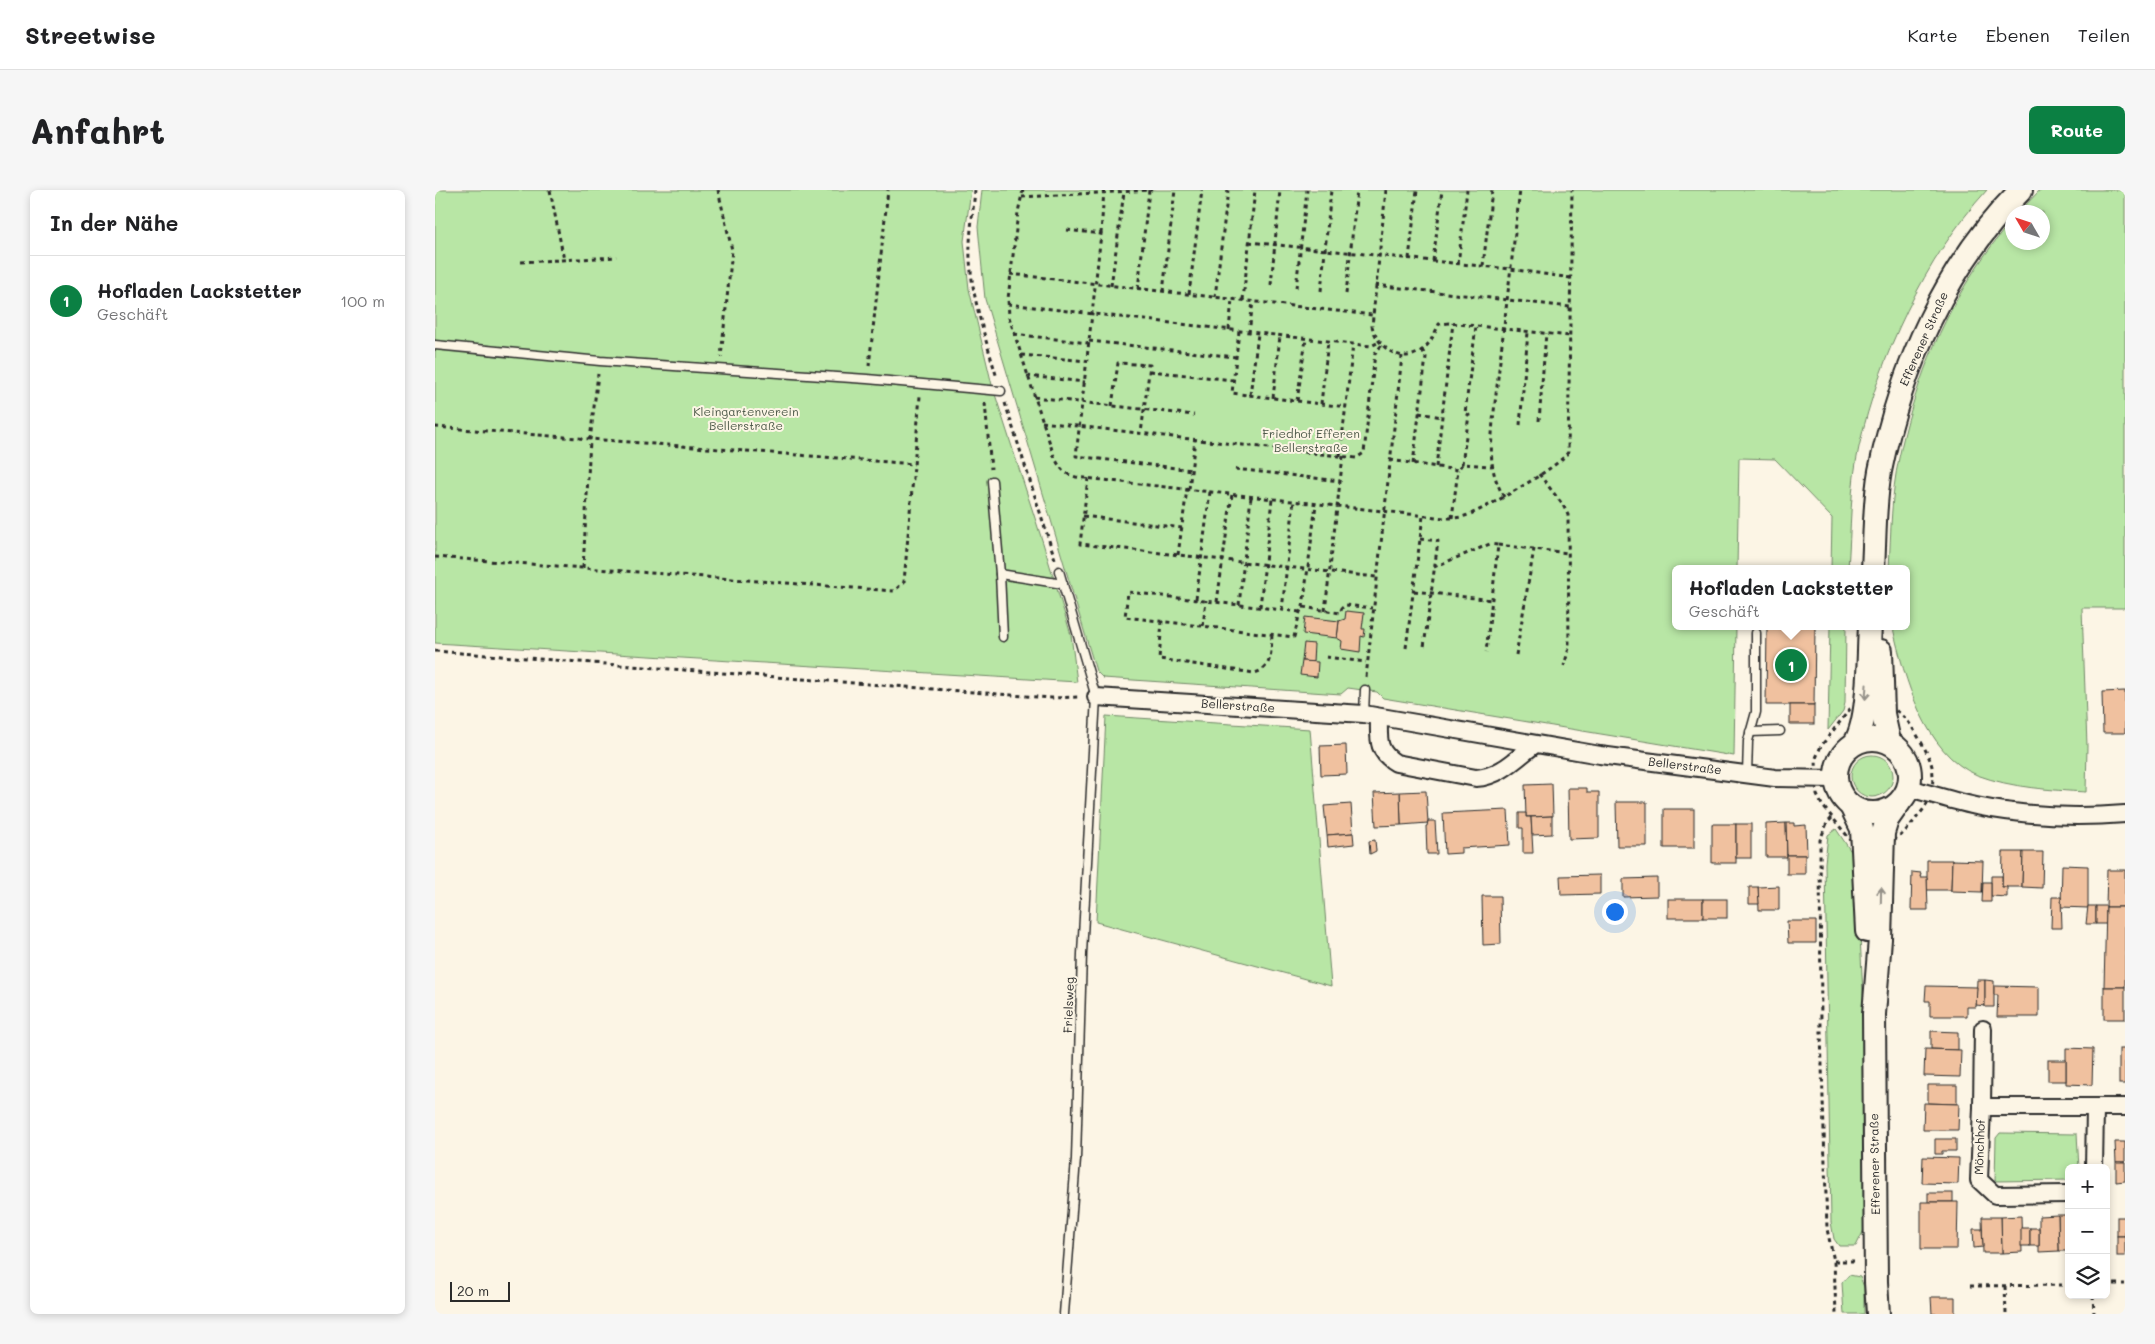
<!DOCTYPE html>
<html lang="de">
<head>
<meta charset="utf-8">
<style>
	:root { --surface:#fff; --page:#f6f6f6; --text:#202124; --muted:#757577; --line:#e0e0e0; --accent:#0b8043 }
	body { margin:0; font-family:Mali,sans-serif; background:var(--page); color:var(--text) }
	.controls { position:absolute; right:15px; bottom:15px; display:grid; overflow:hidden; border-radius:8px; box-shadow:0 2px 8px #0003 }
	.controls button { width:45px; height:45px; display:grid; place-items:center; padding:0; border:0; border-bottom:1px solid var(--line); background:var(--surface); color:var(--text); font:25px sans-serif }
	.compass { position:absolute; left:1570px; top:15px; width:45px; height:45px; border-radius:50%; background:var(--surface); box-shadow:0 2px 8px #0003; rotate:309deg }
	.scale { position:absolute; left:15px; bottom:12px; width:60px; box-sizing:border-box; padding-left:5px; border:2px solid #2b2b2b; border-top:0; font-size:14px; line-height:18px; white-space:nowrap; color:#2b2b2b; -webkit-text-stroke:4px #fcf5e5; paint-order:stroke }
	.you { position:absolute; left:1179px; top:721px; width:18px; height:18px; margin:-12px; border:4px solid #fff; border-radius:50%; background:#1a73e8; box-shadow:0 0 0 8px #1a73e833 }
	.badge { display:grid; place-items:center; width:32px; height:32px; border-radius:50%; background:var(--accent); color:#fff; font-size:16px; font-weight:700 }
	.pin { position:absolute; translate:-50% -50%; border:2px solid #fff; box-shadow:0 1px 5px #0006 }
	.popup { position:absolute; left:1237px; top:375px; width:238px; height:65px; box-sizing:border-box; display:grid; place-content:center; border-radius:8px; background:var(--surface); filter:drop-shadow(0 1px 4px #0005); font-size:16px; white-space:nowrap; color:var(--muted) }
	.popup b { font-size:19px; color:var(--text) }
	.popup::after { content:''; position:absolute; left:50%; top:100%; margin-left:-10px; border:10px solid transparent; border-top-color:var(--surface) }
	.list { margin:0; padding:0; list-style:none }
	h2 { display:flex; justify-content:space-between; align-items:center; height:65px; margin:0; padding:0 20px; font-size:21px }
	h2 small { font-size:16px; font-weight:400; color:var(--muted) }
	.list li { display:grid; grid-template-columns:32px 1fr auto; gap:15px; align-items:center; box-sizing:border-box; height:90px; padding:0 20px; border-top:1px solid var(--line) }
	.list b { display:block; font-size:19px; white-space:nowrap }
	.list p { margin:0; font-size:16px; white-space:nowrap; color:var(--muted) }
	.list em { font-size:16px; font-style:normal; color:var(--muted) }
	.icon { flex:none; width:28px; height:28px; fill:none; stroke:currentColor; stroke-width:2; stroke-linecap:round; stroke-linejoin:round }
	.map { position:relative; flex:none; width:1690px; height:1124px; overflow:hidden; border-radius:8px }
	header { display:flex; align-items:center; gap:30px; box-sizing:border-box; height:70px; padding:0 25px; background:var(--surface); border-bottom:1px solid var(--line) }
	header strong { font-size:24px }
	nav { display:flex; gap:28px; margin-inline-start:auto; font-size:18px }
	.intro { display:flex; align-items:center; justify-content:space-between; box-sizing:border-box; height:120px; padding:0 30px }
	h1 { margin:0; font-size:35px }
	.button { padding:12px 22px; border-radius:8px; background:var(--accent); color:#fff; font-size:18px; font-weight:700 }
	main { display:flex; gap:30px; padding:0 30px }
	aside { flex:1; background:var(--surface); border-radius:8px; box-shadow:0 2px 8px #0003 }
	.map>svg:first-child { display:block }
	.green { fill:#b8e6a5; stroke:#728868 }
	.building { fill:#f0c19f; stroke:#2b2b2b }
	.lines { fill:none; stroke-linecap:round; stroke-linejoin:round }
	.lane-casing { stroke:#2b2b2b; stroke-width:11 }
	.street-casing { stroke:#2b2b2b; stroke-width:20 }
	.secondary-casing { stroke:#2b2b2b; stroke-width:26 }
	.path { stroke:#2b2b2b; stroke-width:3; stroke-dasharray:4 4; stroke-linecap:butt }
	.lane { stroke:#fcf5e5; stroke-width:8 }
	.street { stroke:#fcf5e5; stroke-width:16 }
	.secondary { stroke:#fcf5e5; stroke-width:22 }
	.oneway { stroke:#949088 }
	.labels { text-anchor:middle; stroke-width:4; stroke-linejoin:round; paint-order:stroke }
	.street-label { font-size:12px; fill:#2b2b2b; stroke:#fcf5e5 }
	.park-label { font-size:12px; fill:#4e5a4a; stroke:#fcf5e5 }
</style>
</head>
<body>
<header>
<strong>Streetwise</strong>
<nav><a>Karte</a><a>Ebenen</a><a>Teilen</a></nav>
</header>
<div class="intro"><h1>Anfahrt</h1><a class="button">Route</a></div>
<main>
<aside>
<h2>In der Nähe<small></small></h2>
<ul class="list">
<li><span class="badge">1</span><div><b>Hofladen Lackstetter</b><p>Geschäft</p></div><em>100 m</em></li>
</ul>
</aside>
<div class="map">
<svg width="1690" height="1124" viewBox="0 0 1690 1124">
	<rect width="100%" height="100%" fill="#fcf5e5"/>
	<filter id="ink" filterUnits="userSpaceOnUse"><feTurbulence type="fractalNoise" baseFrequency=".02" numOctaves="2"/><feDisplacementMap in="SourceGraphic" scale="10" xChannelSelector="R" yChannelSelector="G"/><feConvolveMatrix kernelMatrix="1 2 1 2 8 2 1 2 1" color-interpolation-filters="sRGB"/></filter>
	<g filter="url(#ink)">
		<!-- green -->
		<g class="green">
			<path d="M0,0H536L529,51L534,99L557,195L608,353L636,445L642,492L0,453Z"/>
			<path d="M547,0H1552C1490,68 1444,167 1424,257C1415,296 1416,339 1413,379H1396L1397,328L1340,269L1304,268L1302,379H1241V436H1301L1299,566L948,508L942,502L913,498L906,504L668,488L661,481L550,109L543,37Z"/>
			<path d="M1605,0H1690V418H1647L1652,556L1651,602C1615,600 1577,598 1542,585C1490,564 1469,487 1458,438L1457,436H1471V379H1454C1456,342 1456,304 1464,268C1478,200 1504,133 1543,75C1553,60 1564,46 1575,32L1577,30L1578,52H1608V22H1584Z"/>
			<path d="M1395,436H1411L1410,513L1408,521L1393,540Z"/>
			<path d="M671,526L875,539L896,796L661,732Z"/>
			<circle cx="1437" cy="586" r="21"/>
			<path d="M1401,639L1421,669L1428,804L1430,1038L1421,1056H1404L1399,1049L1396,1032L1390,673L1393,645Z"/>
			<path d="M1565,943L1642,944L1644,978H1634V990L1560,991L1561,948Z"/>
			<path d="M1414,1085L1425,1087L1429,1097V1124H1409L1407,1093Z"/>
		</g>
		<!-- building -->
		<g class="building">
			<path d="M911,421L929,423L927,439H930L929,447L926,446L925,462L906,459L907,451L902,448L904,431L910,429Z"/>
			<path d="M870,427L904,431L902,448L868,444Z"/>
			<path d="M1332,436H1380L1379,515H1331Z"/>
			<path d="M869,453L879,454L878,472L867,471Z"/>
			<path d="M867,471L883,472L882,487L865,485Z"/>
			<path d="M1690,501V543H1668L1667,502Z"/>
			<rect x="1355" y="515" width="24" height="19"/>
			<path d="M911,555L912,584L886,585L885,556Z"/>
			<path d="M1117,594L1118,626L1091,627L1090,595Z"/>
			<path d="M1133,598H1152V602H1164V648L1134,649Z"/>
			<path d="M991,601L993,633L966,635L965,602Z"/>
			<path d="M965,602L966,635L941,636L939,603Z"/>
			<path d="M1181,612H1212V656H1182Z"/>
			<path d="M916,614L918,643L892,645L889,616Z"/>
			<rect x="1229" y="619" width="30" height="39"/>
			<path d="M1073,620L1075,655L1026,658V663L1010,664L1008,623Z"/>
			<path d="M1084,623H1091V627H1096L1098,663H1088V638H1084Z"/>
			<path d="M1117,626V644L1097,645L1096,627Z"/>
			<path d="M993,631H1000L1002,664H992L991,636H992Z"/>
			<path d="M1351,633L1352,667H1331V634Z"/>
			<path d="M1359,633V636L1371,635L1372,665H1352L1351,633Z"/>
			<rect x="1277" y="634" width="24" height="39"/>
			<rect x="1301" y="634" width="15" height="34"/>
			<path d="M918,643L919,654L893,657L892,645Z"/>
			<path d="M940,650L941,661L935,664L934,651Z"/>
			<path d="M1568,662H1588L1587,697H1567Z"/>
			<path d="M1588,662H1608L1607,698L1587,697Z"/>
			<rect x="1352" y="665" width="18" height="19"/>
			<path d="M1492,670H1517L1516,700H1492Z"/>
			<path d="M1517,670L1548,671L1547,702L1516,701Z"/>
			<path d="M1627,675L1653,676V718L1626,717Z"/>
			<path d="M1672,680H1690V717H1671Z"/>
			<path d="M1477,682L1486,683L1485,687H1492L1493,720H1476Z"/>
			<path d="M1165,685V704L1126,705L1125,686Z"/>
			<path d="M1556,686H1567V697H1572V707L1556,706Z"/>
			<path d="M1222,688V706L1188,707V689Z"/>
			<path d="M1548,692H1556V712H1547Z"/>
			<path d="M1344,696V720H1324L1323,697Z"/>
			<path d="M1314,697H1323L1324,714H1314Z"/>
			<path d="M1047,706H1065L1066,754L1048,755Z"/>
			<path d="M1617,707H1626L1627,738H1616Z"/>
			<rect x="1233" y="709" width="35" height="19"/>
			<rect x="1268" y="709" width="24" height="19"/>
			<path d="M1653,716H1661V734H1651Z"/>
			<rect x="1661" y="716" width="10" height="18"/>
			<path d="M1671,717H1690V797H1669Z"/>
			<path d="M1352,731H1381V753H1353Z"/>
			<path d="M1542,790H1550V816L1541,815Z"/>
			<path d="M1550,790L1559,791V817H1550Z"/>
			<path d="M1491,796L1542,797L1541,817H1532V826H1495V811H1490Z"/>
			<path d="M1559,796L1604,797V827H1562L1563,805H1559Z"/>
			<rect x="1669" y="797" width="21" height="32"/>
			<path d="M1496,841L1523,842V860L1496,859Z"/>
			<path d="M1631,858L1658,859L1657,895L1631,894Z"/>
			<path d="M1490,859L1526,860L1525,887L1489,886Z"/>
			<rect x="1684" y="859" width="6" height="35"/>
			<rect x="1613" y="870" width="18" height="21"/>
			<path d="M1493,895H1522V914L1493,913Z"/>
			<path d="M1489,913L1524,914L1523,940H1488Z"/>
			<path d="M1500,949H1521V961H1507V964H1500Z"/>
			<path d="M1680,952H1690V972H1681Z"/>
			<path d="M1488,967L1524,968L1523,994L1487,993Z"/>
			<path d="M1681,972H1690V991L1681,992Z"/>
			<rect x="1493" y="1003" width="25" height="9"/>
			<path d="M1486,1012H1523L1522,1059H1486Z"/>
			<path d="M1623,1025H1634V1061H1624Z"/>
			<path d="M1623,1025L1624,1061L1604,1062V1026Z"/>
			<path d="M1586,1026L1587,1062L1567,1063L1566,1027Z"/>
			<path d="M1547,1027H1566L1567,1063H1548Z"/>
			<rect x="1682" y="1027" width="8" height="19"/>
			<rect x="1586" y="1038" width="9" height="18"/>
			<rect x="1595" y="1038" width="9" height="18"/>
			<path d="M1538,1039H1547L1548,1057L1539,1058Z"/>
			<rect x="1682" y="1046" width="8" height="20"/>
			<path d="M1496,1107H1520V1124H1497Z"/>
		</g>
		<g class="lines">
			<defs>
				<g id="lane">
					<path d="M0,155L165,171L432,189L566,201"/>
					<path d="M557,291L565,384L628,394"/>
					<path d="M624,381L661,507L647,764L641,969L629,1124"/>
					<path d="M565,384L568,447"/>
					<path d="M929,524L930,500"/>
					<path d="M1315,542L1345,541"/>
					<path d="M1312,584L1313,551L1321,522V443"/>
				</g>
				<g id="street">
					<path d="M661,507L929,524L1165,565L1340,588L1401,589"/>
					<path d="M944,527C944,548 941,561 961,573L1041,588C1064,587 1081,569 1099,555"/>
					<path d="M1474,598C1496,604 1518,611 1541,616C1590,626 1640,628 1690,624"/>
					<path d="M1547,917L1548,839"/>
					<path d="M1659,978L1660,918"/>
					<path d="M1634,1004L1560,1005L1544,990L1547,917H1690"/>
				</g>
				<g id="secondary">
					<path d="M1438,379C1440,346 1439,313 1445,281C1466,177 1511,75 1586,0"/>
					<path d="M1446,461L1448,524L1454,551"/>
					<circle cx="1438" cy="586" r="37"/>
					<path d="M1420,553C1435,527 1433,467 1435,436"/>
					<path d="M1416,616L1427,639L1432,741"/>
					<path d="M1443,1124L1441,1092L1439,824L1445,749L1448,643L1452,630L1464,613"/>
				</g>
			</defs>
			<!-- lane casing -->
			<use href="#lane" class="lane-casing"/>
			<!-- street casing -->
			<use href="#street" class="street-casing"/>
			<!-- secondary casing -->
			<use href="#secondary" class="secondary-casing"/>
			<!-- path -->
			<g class="path">
				<path d="M115,0L129,70"/>
				<path d="M283,0L297,60L286,167"/>
				<path d="M540,0C538,23 534,46 535,69C537,109 551,150 562,188"/>
				<path d="M588,0L583,22L573,109L574,127L619,266C624,277 629,284 641,287L1010,328C1018,328 1025,328 1033,325C1050,319 1126,276 1133,262L1137,0"/>
				<path d="M951,0L937,136C942,157 967,176 987,160C995,154 1000,143 1004,134L1014,133L1135,146"/>
				<path d="M587,7L717,0"/>
				<path d="M632,40L666,44L641,266L757,280"/>
				<path d="M666,44L669,0"/>
				<path d="M814,52L1075,79L1136,88"/>
				<path d="M974,69L982,0"/>
				<path d="M998,71L1007,0"/>
				<path d="M86,72L182,67"/>
				<path d="M1023,74L1032,0"/>
				<path d="M1048,76L1057,0"/>
				<path d="M575,84L937,125"/>
				<path d="M836,95L845,0"/>
				<path d="M940,95L1135,117"/>
				<path d="M676,96L689,2"/>
				<path d="M861,98L872,0"/>
				<path d="M703,99L714,0"/>
				<path d="M886,101L896,0"/>
				<path d="M728,102L740,0"/>
				<path d="M754,104L767,0"/>
				<path d="M911,104L922,0"/>
				<path d="M780,107L793,0"/>
				<path d="M808,110L820,0"/>
				<path d="M573,114L918,154L936,156L944,152"/>
				<path d="M794,140L797,109"/>
				<path d="M804,141L797,203L911,217"/>
				<path d="M814,143L818,111"/>
				<path d="M579,144L653,153"/>
				<path d="M654,151L801,167"/>
				<path d="M586,165L652,171"/>
				<path d="M434,176L453,0"/>
				<path d="M715,181L798,190"/>
				<path d="M592,186L650,192"/>
				<path d="M815,205L823,144"/>
				<path d="M599,207L759,225"/>
				<path d="M838,208L845,146"/>
				<path d="M862,211L871,149"/>
				<path d="M550,213L556,279"/>
				<path d="M570,213L620,369"/>
				<path d="M886,214L893,151"/>
				<path d="M677,216L683,173L715,175L706,243"/>
				<path d="M984,223L1007,227"/>
				<path d="M1104,231L1111,143"/>
				<path d="M607,232L921,268L929,263L940,163L947,155"/>
				<path d="M1085,235L1093,142"/>
				<path d="M0,237L479,274"/>
				<path d="M905,266L918,154"/>
				<path d="M955,270L1023,280L1027,274L1056,276"/>
				<path d="M978,274L991,167L987,160"/>
				<path d="M1027,274L1034,225L1030,223L1041,136"/>
				<path d="M1001,277L1018,133"/>
				<path d="M800,279L905,291"/>
				<path d="M1104,284L1128,315L1133,325L1134,458L1129,476"/>
				<path d="M653,288L645,354L941,387"/>
				<path d="M754,299L760,249"/>
				<path d="M1069,307C1053,279 1056,261 1058,230L1085,0"/>
				<path d="M648,326L747,338"/>
				<path d="M1017,328L1023,280"/>
				<path d="M985,349L1003,351L989,457"/>
				<path d="M1063,355L1133,363"/>
				<path d="M743,365L752,299"/>
				<path d="M0,367L459,401L469,392L485,206"/>
				<path d="M999,377L1055,354L1063,355L1051,462"/>
				<path d="M148,378L155,250L163,184"/>
				<path d="M979,401L1057,410"/>
				<path d="M761,409L775,302"/>
				<path d="M782,412L797,304"/>
				<path d="M804,415L816,307"/>
				<path d="M825,417L837,309"/>
				<path d="M868,417L905,423L907,418L911,415L937,418"/>
				<path d="M847,420L859,311"/>
				<path d="M890,421L908,266"/>
				<path d="M865,422L693,402L690,427L859,447L865,422L868,417L881,314"/>
				<path d="M727,431L724,469L819,483C838,479 836,460 837,444"/>
				<path d="M768,436L771,410"/>
				<path d="M971,458L988,326"/>
				<path d="M0,461L616,508L645,507"/>
				<path d="M1081,465L1099,359"/>
				<path d="M891,467L931,472"/>
				<path d="M931,487L967,166"/>
				<path d="M1430,515C1442,515 1456,516 1466,524C1475,531 1493,562 1496,573C1499,581 1498,595 1496,603C1495,612 1488,620 1483,626C1466,648 1448,666 1419,654L1387,615L1382,605L1381,568L1386,556L1415,519Z"/>
				<path d="M1397,628L1392,633L1385,650L1386,843L1392,1039L1399,1071L1401,1124"/>
				<path d="M1399,1071H1421"/>
				<path d="M1671,1094H1690"/>
				<path d="M1535,1096L1634,1095"/>
				<path d="M1570,1096L1571,1124"/>
				<path d="M1658,1105L1659,1124"/>
			</g>
			<!-- lane -->
			<use href="#lane" class="lane"/>
			<!-- street -->
			<use href="#street" class="street"/>
			<!-- secondary -->
			<use href="#secondary" class="secondary"/>
		</g>
		<!-- one-way arrows -->
		<defs><path id="oneway-shaft" d="M-6 0H5M1.5-3L5.5 0L1.5 3" fill="none" stroke-width="1.6" stroke-linecap="round" stroke-linejoin="round" transform="scale(1.25)"/></defs>
		<g class="oneway">
			<use href="#oneway-shaft" transform="translate(1431 502) rotate(94)"/>
			<use href="#oneway-shaft" transform="translate(1446 705) rotate(-89)"/>
		</g>
	</g>
	<g class="labels">
		<!-- street labels -->
		<g class="street-label">
			<text transform="translate(1489 149) rotate(-66)" y="4">Efferener Straße</text>
			<text transform="translate(803 516) rotate(4)" y="4">Bellerstraße</text>
			<text transform="translate(1250 576) rotate(7)" y="4">Bellerstraße</text>
			<text transform="translate(634 815) rotate(-88)" y="4">Frielsweg</text>
			<text transform="translate(1545 957) rotate(-88)" y="4">Mönchhof</text>
			<text transform="translate(1440 974) rotate(-91)" y="4">Efferener Straße</text>
		</g>
		<!-- park labels -->
		<g class="park-label">
			<text x="311" y="226">Kleingartenverein<tspan x="311" dy="14">Bellerstraße</tspan></text>
			<text x="876" y="248">Friedhof Efferen<tspan x="876" dy="14">Bellerstraße</tspan></text>
		</g>
	</g>
</svg>
<div class="controls">
<button>+</button>
<button>−</button>
<button><svg class="icon" aria-label="layers" viewBox="0 0 24 24"><path d="M12 4l9 5-9 5-9-5zM3 14l9 5 9-5"/></svg></button>
</div>
<svg class="compass" viewBox="-18 -18 36 36"><path d="M0-13l5 13h-10z" fill="#e53935"/><path d="M0 13l5-13h-10z" fill="#757577"/></svg>
<div class="scale">20 m</div>
<div class="you"></div>
<div class="pin badge" style="left:1356px;top:475px">1</div>
<div class="popup"><b>Hofladen Lackstetter</b>Geschäft</div>
</div>
</main>
</body>
</html>
